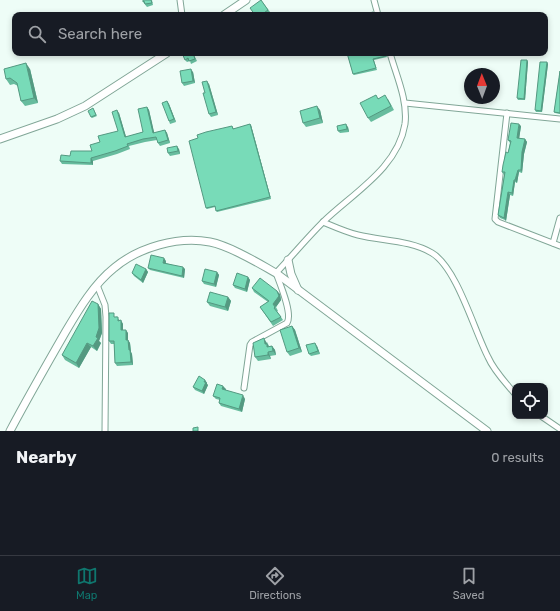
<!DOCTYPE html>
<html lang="en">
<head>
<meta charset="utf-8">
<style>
	:root { --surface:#171b24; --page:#242831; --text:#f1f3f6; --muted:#9ea1a6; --line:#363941; --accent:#0f766e }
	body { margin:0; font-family:Rubik,sans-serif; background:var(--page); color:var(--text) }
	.controls { position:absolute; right:12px; bottom:12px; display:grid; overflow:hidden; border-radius:8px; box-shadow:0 2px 6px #0003 }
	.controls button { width:36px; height:36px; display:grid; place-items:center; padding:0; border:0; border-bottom:1px solid var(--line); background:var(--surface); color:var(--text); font:20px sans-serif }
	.compass { position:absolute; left:464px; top:68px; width:36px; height:36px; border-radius:50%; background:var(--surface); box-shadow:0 2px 6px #0003; rotate:359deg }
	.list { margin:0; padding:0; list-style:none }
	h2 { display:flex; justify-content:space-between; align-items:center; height:52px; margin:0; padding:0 16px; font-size:17px }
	h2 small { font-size:13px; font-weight:400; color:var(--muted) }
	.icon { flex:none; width:22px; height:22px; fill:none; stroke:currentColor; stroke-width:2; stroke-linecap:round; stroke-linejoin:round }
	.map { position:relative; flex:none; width:560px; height:431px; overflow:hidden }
	.search { position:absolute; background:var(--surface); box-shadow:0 2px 6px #0003; left:12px; right:12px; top:12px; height:44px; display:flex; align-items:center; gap:10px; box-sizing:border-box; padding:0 14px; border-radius:8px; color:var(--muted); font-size:15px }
	.sheet { height:124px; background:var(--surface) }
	nav { display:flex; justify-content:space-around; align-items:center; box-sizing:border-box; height:56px; border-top:1px solid var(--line); background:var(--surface); font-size:11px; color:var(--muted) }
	nav a { display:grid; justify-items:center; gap:2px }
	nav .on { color:var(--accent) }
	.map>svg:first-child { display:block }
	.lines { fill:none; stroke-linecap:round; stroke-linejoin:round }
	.minor-casing { stroke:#81a697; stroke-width:7 }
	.secondary-casing { stroke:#81a697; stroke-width:9 }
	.minor { stroke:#fff; stroke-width:5 }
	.secondary { stroke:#fff; stroke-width:7 }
	.wall { fill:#67bc9e }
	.shaded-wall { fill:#549981 }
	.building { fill:#78dbb8; stroke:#549981 }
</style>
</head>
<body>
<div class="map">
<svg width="560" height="431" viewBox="0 0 560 431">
	<rect width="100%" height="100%" fill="#eefdf7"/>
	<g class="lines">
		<defs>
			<g id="minor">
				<path d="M180,0L182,15"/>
				<path d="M374,0L378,15"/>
				<path d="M405,103L560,119"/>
				<path d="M507,113L495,219L498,222L560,246"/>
				<path d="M323,222C335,227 346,232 358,235C382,241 410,240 432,253C457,268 474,330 488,357C494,371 506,383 515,394"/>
				<path d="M553,243L560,218"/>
				<path d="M97,285L105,305L106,317L105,431"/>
				<path d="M244,388L250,345L252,342L287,323C293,314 280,284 276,273C292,256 307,238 323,222C353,193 398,168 405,124C408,100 396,75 390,53"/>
				<path d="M541,416L560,429"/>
			</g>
			<g id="secondary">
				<path d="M224,15L246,0"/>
				<path d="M0,139L57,119L85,106L167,53"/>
				<path d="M288,260L291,274L298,290"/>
				<path d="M10,431C28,397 47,364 66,331C79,309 94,284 114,268C139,247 178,236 210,242C230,246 258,263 276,273L487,431"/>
			</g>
		</defs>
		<!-- minor casing -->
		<use href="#minor" class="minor-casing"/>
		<!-- secondary casing -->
		<use href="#secondary" class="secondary-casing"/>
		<!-- minor -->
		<use href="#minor" class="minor"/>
		<!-- secondary -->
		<use href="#secondary" class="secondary"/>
	</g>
	<!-- wall -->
	<g class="wall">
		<path d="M152,0L153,5L147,7L143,2Z"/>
		<path d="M261,0L270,12L266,15H255Z"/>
		<path d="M193,53L197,61L191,64L190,61L187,62L185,60Z"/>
		<path d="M207,53H215L210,56Z"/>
		<path d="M347,53H386L387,57L374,60L377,70L354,75L353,74Z"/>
		<path d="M527,60L528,62L525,100H518L517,98Z"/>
		<path d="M547,62L548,64L542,112H536L535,110Z"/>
		<path d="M30,69L38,103L25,106L21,101L18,86L14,84L10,85L6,79Z"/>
		<path d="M560,71V114L555,113L554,112Z"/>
		<path d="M193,72L195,83L184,86L182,83Z"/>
		<path d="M209,84L218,115L211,117L209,114L205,93Z"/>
		<path d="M378,98L388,99L394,110L371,122L368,118Z"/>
		<path d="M167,101L169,104L176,122L170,124L169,121Z"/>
		<path d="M147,107L149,110L154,133L165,130L167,133L170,143L160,146L158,143L157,140L145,142L129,146L130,149L117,154L93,161V165L62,164L60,161L70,156L92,151L100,142L118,131L119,113L126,137L143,132Z"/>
		<path d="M94,110L97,116L92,118L91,117Z"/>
		<path d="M320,110L323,123L306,127L303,123Z"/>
		<path d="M250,124L251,125L271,199L217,212L215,207L207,209L206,208L232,126L234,129Z"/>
		<path d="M521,126L519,138L525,139L527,142L524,154L522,173L519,172L517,183L515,182L513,196L510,195L506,221L505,220L500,218L498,215L504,175L502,172L508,153L510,143L508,140Z"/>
		<path d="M348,127L349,132L340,133L338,131Z"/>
		<path d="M179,149L180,154L170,156L168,153Z"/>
		<path d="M166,261V263L185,269L184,278L150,270L148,268Z"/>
		<path d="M146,269L148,272L143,283L134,276L132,273Z"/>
		<path d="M217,272L219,275L216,287L204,284L202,281Z"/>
		<path d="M248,277L250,280L247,292L235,288L233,285Z"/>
		<path d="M252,288L280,294L281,300L276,307L278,311H277L283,320L273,326L260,307L268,302L254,292Z"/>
		<path d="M228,297L231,301L228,311L210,306L207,302Z"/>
		<path d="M98,304L101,309L102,333L99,341L101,343L97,351L91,347L79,368L65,360L62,355Z"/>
		<path d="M116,316L123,324V330L128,333V340L130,343L131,352L132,354L133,365L117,366L115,363L114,344H111L109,341Z"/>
		<path d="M292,326L295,330L302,352L290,356L287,352Z"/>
		<path d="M267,342L269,346H272L275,350L276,355L270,356L271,359L258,361L255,357Z"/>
		<path d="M317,346L320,354L311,356L309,354Z"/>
		<path d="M205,380L207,383V384L208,385L204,394L195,390L193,387Z"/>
		<path d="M226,389V390L245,399L242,412L221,406L219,403L220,400L216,399L213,396Z"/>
	</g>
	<!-- shaded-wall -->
	<g class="shaded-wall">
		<path d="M527,60L528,62L525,100L524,99Z"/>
		<path d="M547,62L548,64L542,112L541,111Z"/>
		<path d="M26,63L30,69L38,103L34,98Z"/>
		<path d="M191,69L193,72L195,83L193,81Z"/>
		<path d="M207,81L209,84L218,115L216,112Z"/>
		<path d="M167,101L169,104L176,122L174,119Z"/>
		<path d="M317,106L320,110L323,123L320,118Z"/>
		<path d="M147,107L149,110L155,136L153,133Z"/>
		<path d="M117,110L119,113L127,140L125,137Z"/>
		<path d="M250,124L251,125L271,199L270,197Z"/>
		<path d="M346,124L348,127L349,132L347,129Z"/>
		<path d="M519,124L521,126L519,140L517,138Z"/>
		<path d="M165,130L167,133L170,143L168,140Z"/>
		<path d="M525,139L527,142L524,154L522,173L521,170L522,152Z"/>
		<path d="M177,146L179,149L180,154L178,151Z"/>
		<path d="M91,158L93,161V165L91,163Z"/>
		<path d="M518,170L519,172L517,183L515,180Z"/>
		<path d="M514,180L515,182L513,196L512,193Z"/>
		<path d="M508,192L510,195L506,221L504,218Z"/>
		<path d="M164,258L166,261L165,265L163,263Z"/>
		<path d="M183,267L185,269L184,278L182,276Z"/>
		<path d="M146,269L148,272L143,283L141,280Z"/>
		<path d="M217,272L219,275L216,287L214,284Z"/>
		<path d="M248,277L250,280L247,292L245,289Z"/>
		<path d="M277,291L280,294L281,300L276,307L273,304Z"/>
		<path d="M228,297L231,301L228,311L225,307Z"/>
		<path d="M98,304L101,309L102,333L99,341L101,343L97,351L93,346Z"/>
		<path d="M121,320L123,324V333L121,330Z"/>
		<path d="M292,326L295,330L302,352L299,348Z"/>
		<path d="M126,330L128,333V340L130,343L131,352L132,354L133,365L131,362L129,350L126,340Z"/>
		<path d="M264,338L269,347L270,350L265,344Z"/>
		<path d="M87,343L91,347L79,368L76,363Z"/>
		<path d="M315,343L317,346L320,354L318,351Z"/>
		<path d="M272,346L275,350L276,355L273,351Z"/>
		<path d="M268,352L270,356L271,359L268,355Z"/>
		<path d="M205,380L207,383V384L208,385L204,394L202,391Z"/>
		<path d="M223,386L226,389L225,393L222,389Z"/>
		<path d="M243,395L245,399L242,412L239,409Z"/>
	</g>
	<!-- building -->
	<g class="building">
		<path d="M143,0H151L152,3L145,4L144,1L143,2Z"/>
		<path d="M261,0L268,10L261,15H255L250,8Z"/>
		<path d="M373,12L374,15H362Z"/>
		<path d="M182,53H193L195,59L189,61L188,58L185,60Z"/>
		<path d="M347,53H385L386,56L373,59L376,68L353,74Z"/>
		<path d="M521,60H527L524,99L517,98Z"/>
		<path d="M540,62H547L541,111L535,110Z"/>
		<path d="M26,63L34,98L21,101L17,83L10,78L6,79L4,69Z"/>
		<path d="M191,69L193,81L182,83L180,71Z"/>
		<path d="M560,71V113L554,112Z"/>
		<path d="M207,81L216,112L209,114L203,93H205L202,82Z"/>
		<path d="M376,95L378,99L385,95L391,106L368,118L360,103Z"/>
		<path d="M167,101L174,119L169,121L162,103Z"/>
		<path d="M317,106L320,118L303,123L300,111Z"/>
		<path d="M147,107L153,133L165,130L168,140L158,143L156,137L143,139L127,144L128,146L115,151L91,158V163L60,161L61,155L70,156L71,151H92L90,145L100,142L98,136L118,131L112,112L117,110L125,137L143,132L138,109Z"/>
		<path d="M93,108L96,115L91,117L88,111Z"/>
		<path d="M511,123L519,124L517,138L525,139L522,152L521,170H518L515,180H514L512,193L508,192L504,218L498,215L505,172H502L503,165L506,152L508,153L511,141L508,140Z"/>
		<path d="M250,124L270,197L216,211L215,206L206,208L189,141L198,138L197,135L206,132L232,126L233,129Z"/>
		<path d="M346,124L347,129L338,131L337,126Z"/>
		<path d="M177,146L178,151L168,153L167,148Z"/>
		<path d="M151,255L164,258L163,263L183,267L182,276L148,268Z"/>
		<path d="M136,264L146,269L141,280L132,273Z"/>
		<path d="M205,269L217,272L214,284L202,281Z"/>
		<path d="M237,273L248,277L245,289L233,285Z"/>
		<path d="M260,278L277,291L279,296L273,304L275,307L274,308L281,317L271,322L260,307L269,301L252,288Z"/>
		<path d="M210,292L228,297L225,307L207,302Z"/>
		<path d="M92,301L98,304L99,328L96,337L98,338L93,346L87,343L76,363L62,355Z"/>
		<path d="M109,313H114V317H118V321L121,320V330H126V340H128L129,350H130L131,362L115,363L114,341H109Z"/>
		<path d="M292,326L299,348L287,352L280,330Z"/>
		<path d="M264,338L265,344H267V347L272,346L273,351L268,352V355L255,357L253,343Z"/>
		<path d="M315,343L318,351L309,354L306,345Z"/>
		<path d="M199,376L205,380L204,382H206L202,391L193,387Z"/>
		<path d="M217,384L223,386L222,389L243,395L239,409L219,403L220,398L213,396Z"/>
		<path d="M198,427V431H193V428Z"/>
	</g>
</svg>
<div class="controls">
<button><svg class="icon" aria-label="locate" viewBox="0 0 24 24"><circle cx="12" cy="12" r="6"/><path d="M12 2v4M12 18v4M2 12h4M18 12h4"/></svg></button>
</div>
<svg class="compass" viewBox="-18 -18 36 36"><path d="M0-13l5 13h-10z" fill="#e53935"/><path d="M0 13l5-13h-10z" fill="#9ea1a6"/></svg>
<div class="search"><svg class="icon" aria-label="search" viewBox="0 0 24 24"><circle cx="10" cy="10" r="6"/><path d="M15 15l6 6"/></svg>Search here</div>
</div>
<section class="sheet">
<h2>Nearby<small>0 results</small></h2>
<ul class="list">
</ul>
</section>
<nav>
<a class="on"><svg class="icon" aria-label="map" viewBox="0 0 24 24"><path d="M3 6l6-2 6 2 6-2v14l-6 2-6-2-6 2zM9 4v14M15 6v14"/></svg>Map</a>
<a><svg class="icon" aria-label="directions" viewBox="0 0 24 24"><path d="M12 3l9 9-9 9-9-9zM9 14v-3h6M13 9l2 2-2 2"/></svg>Directions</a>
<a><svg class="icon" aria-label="saved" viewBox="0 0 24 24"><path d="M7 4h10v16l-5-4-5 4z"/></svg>Saved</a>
</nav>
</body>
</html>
